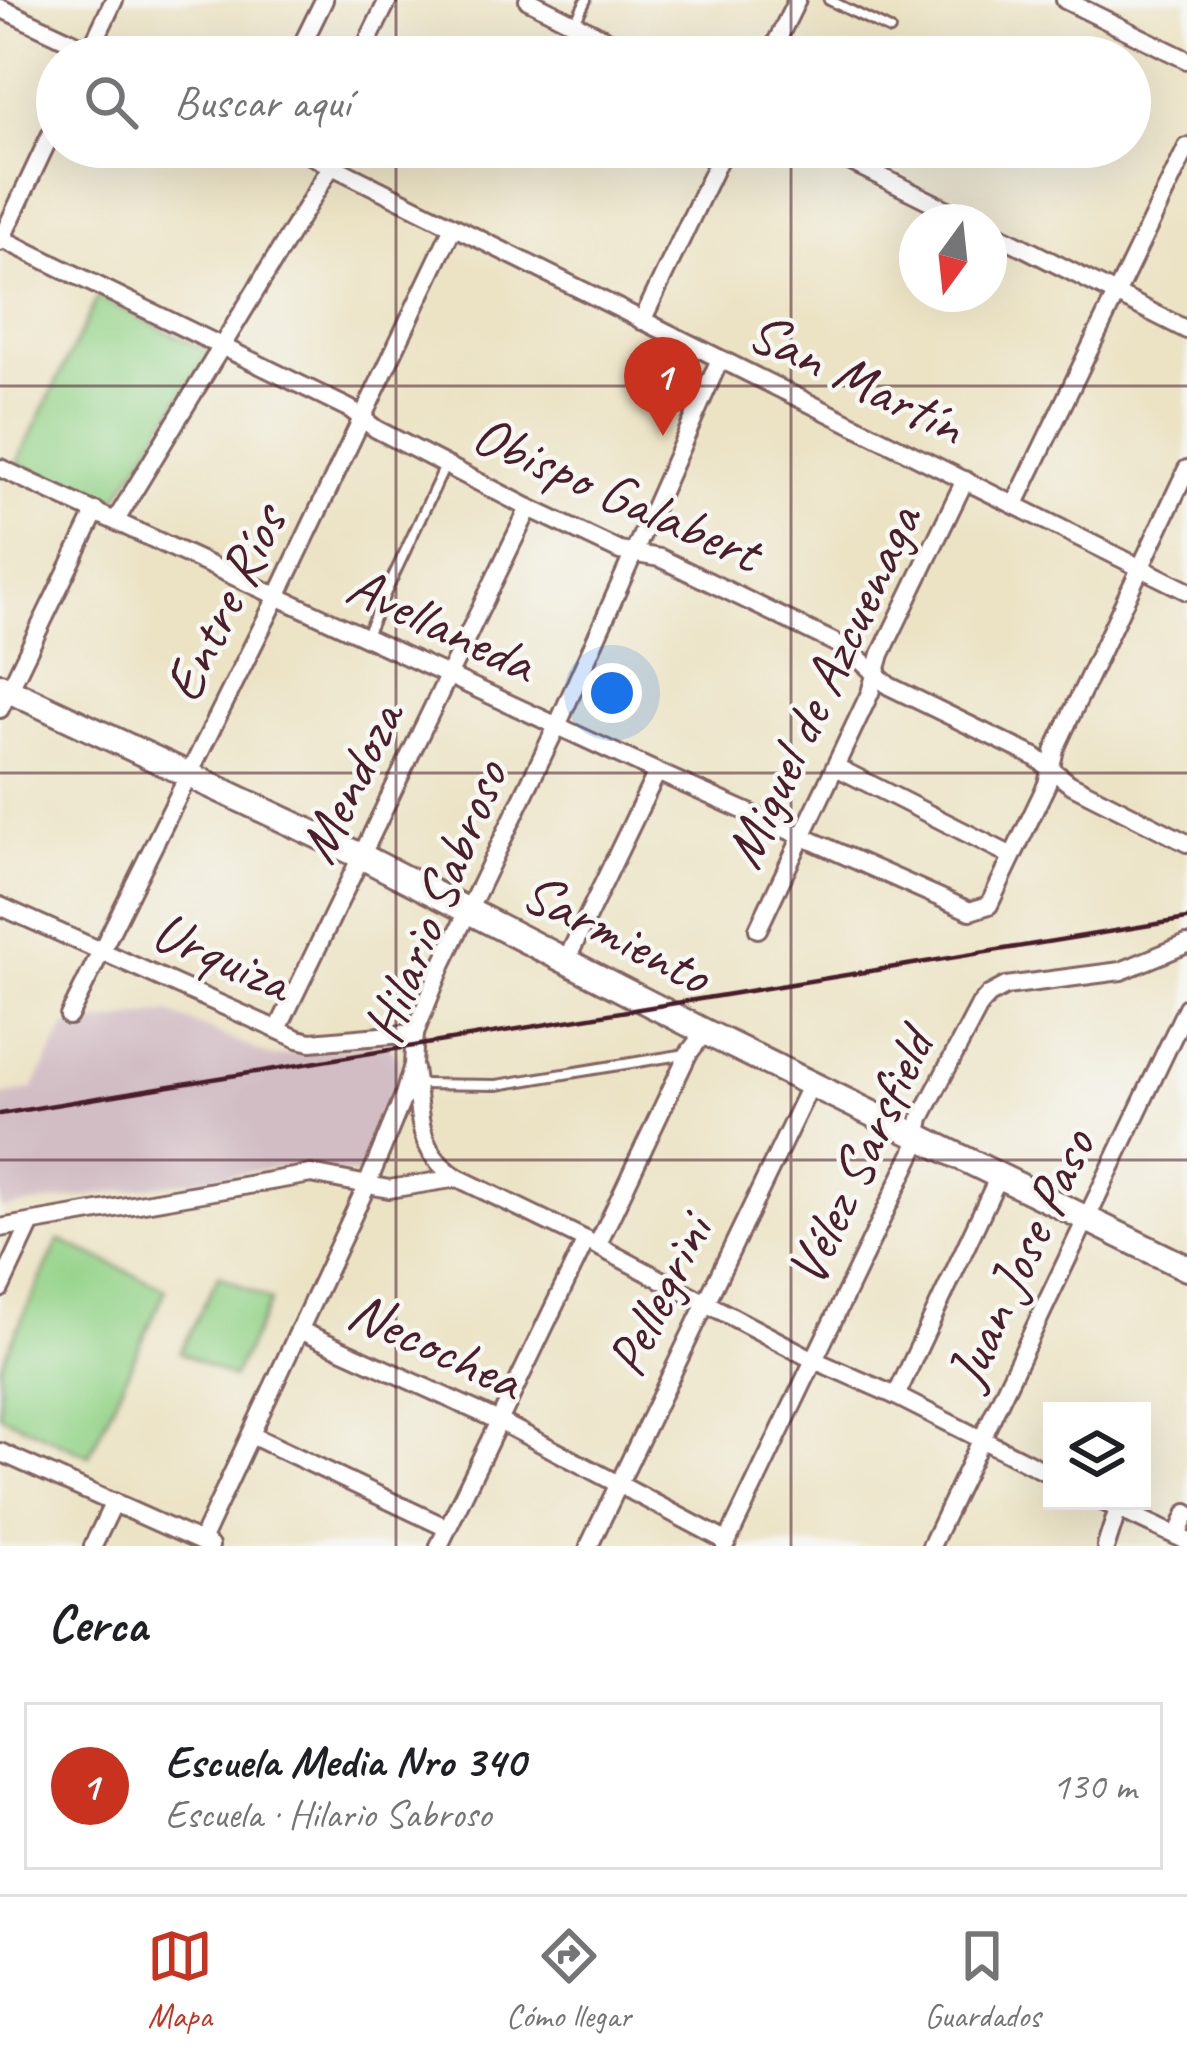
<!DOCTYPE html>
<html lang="es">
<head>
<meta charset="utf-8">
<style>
	:root { --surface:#fff; --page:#f6f6f6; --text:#202124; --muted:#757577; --line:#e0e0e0; --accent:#c8321e }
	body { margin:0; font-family:Caveat,sans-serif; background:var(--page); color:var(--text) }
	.controls { position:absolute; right:36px; bottom:36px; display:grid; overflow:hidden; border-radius:0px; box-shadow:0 12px 48px #0002 }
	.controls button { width:108px; height:108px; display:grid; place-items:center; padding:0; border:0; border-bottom:3px solid var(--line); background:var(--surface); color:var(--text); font:60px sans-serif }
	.compass { position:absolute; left:899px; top:204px; width:108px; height:108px; border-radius:50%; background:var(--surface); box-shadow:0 12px 48px #0002; rotate:195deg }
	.you { position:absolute; left:612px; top:693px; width:42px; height:42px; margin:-30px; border:9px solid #fff; border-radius:50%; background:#1a73e8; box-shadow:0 0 0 18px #1a73e833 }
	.badge { display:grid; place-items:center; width:78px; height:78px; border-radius:50%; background:var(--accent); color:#fff; font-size:39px; font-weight:700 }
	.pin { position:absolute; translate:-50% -99px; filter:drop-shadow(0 3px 6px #0008) }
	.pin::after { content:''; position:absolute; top:63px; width:42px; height:36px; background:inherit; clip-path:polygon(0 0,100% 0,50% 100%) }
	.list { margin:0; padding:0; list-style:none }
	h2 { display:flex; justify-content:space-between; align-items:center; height:156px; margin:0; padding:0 48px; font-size:51px }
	h2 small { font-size:39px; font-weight:400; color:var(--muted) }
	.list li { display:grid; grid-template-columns:78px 1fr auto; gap:36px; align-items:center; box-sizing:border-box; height:168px; margin:0 24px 24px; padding:0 24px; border:3px solid var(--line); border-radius:0px }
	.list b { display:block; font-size:45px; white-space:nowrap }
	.list p { margin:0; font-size:39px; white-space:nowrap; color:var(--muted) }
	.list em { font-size:39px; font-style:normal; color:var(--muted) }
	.icon { flex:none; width:66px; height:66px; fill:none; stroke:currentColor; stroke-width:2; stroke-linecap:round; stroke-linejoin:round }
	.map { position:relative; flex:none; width:1187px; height:1546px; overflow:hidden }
	.search { position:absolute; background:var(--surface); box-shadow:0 12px 48px #0002; left:36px; right:36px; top:36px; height:132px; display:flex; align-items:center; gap:30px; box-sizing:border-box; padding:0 42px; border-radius:66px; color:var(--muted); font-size:45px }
	.sheet { height:348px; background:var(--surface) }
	nav { display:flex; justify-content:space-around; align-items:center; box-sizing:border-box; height:168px; border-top:3px solid var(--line); background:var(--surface); font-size:33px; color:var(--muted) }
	nav a { display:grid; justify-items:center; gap:6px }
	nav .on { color:var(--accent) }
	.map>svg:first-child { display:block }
	.industrial { fill:#d2bdc5 }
	.green { fill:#94d389; stroke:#6f795a; stroke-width:3 }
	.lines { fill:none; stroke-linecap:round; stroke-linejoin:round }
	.lane-casing { stroke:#836461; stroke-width:14 }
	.street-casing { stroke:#836461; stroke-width:22 }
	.secondary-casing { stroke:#836461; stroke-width:30 }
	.lane { stroke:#fff; stroke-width:8 }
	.street { stroke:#fff; stroke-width:16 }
	.secondary { stroke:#fff; stroke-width:24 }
	.rail { stroke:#4a1f2b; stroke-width:4.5 }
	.grid { fill:none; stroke:#4a1f2b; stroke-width:3; stroke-opacity:0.55 }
	.labels { text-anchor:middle; stroke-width:9; stroke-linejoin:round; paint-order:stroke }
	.street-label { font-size:57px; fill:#4a1f2b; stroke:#f6f6f2 }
</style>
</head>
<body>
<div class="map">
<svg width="1187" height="1546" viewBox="0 0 1187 1546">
	<rect width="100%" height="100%" fill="#f6f6f2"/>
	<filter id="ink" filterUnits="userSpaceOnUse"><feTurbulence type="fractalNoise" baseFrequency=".00833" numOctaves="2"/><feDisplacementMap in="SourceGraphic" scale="24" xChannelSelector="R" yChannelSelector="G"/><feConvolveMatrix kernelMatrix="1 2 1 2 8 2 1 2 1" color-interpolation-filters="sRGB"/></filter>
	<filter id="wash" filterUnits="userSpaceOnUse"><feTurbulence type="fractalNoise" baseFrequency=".004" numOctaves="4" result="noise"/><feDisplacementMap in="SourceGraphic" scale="48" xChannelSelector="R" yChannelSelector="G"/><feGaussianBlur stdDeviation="2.7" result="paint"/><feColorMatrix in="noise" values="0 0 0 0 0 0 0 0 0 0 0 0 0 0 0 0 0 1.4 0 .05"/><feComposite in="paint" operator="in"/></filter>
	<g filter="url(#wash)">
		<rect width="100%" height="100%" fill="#ece3c5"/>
		<!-- industrial -->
		<path class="industrial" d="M170,1013L272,1057L382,1044L390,1046L398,1059L396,1093L362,1172L359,1175L288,1166L0,1209V1096L32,1090L66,1027Z"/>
		<!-- green -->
		<g class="green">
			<path d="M98,297L209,352L112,506L17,463Z"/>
			<path d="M59,1240L166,1289L89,1456L0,1415V1366Z"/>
			<path d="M219,1275L271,1301L232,1378L180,1352Z"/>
		</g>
	</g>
	<g filter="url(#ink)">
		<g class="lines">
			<defs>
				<g id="lane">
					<path d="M829,0L890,30"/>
					<path d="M575,22L586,0"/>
					<path d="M365,637L445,466"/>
					<path d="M416,1084L497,1085L686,1054"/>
				</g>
				<g id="street">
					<path d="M528,0L641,57"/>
					<path d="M1065,0L1187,60"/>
					<path d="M0,8L105,57"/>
					<path d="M87,57L114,0"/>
					<path d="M296,57L324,0"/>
					<path d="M360,57L388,0"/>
					<path d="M769,57L797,0"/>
					<path d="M294,147L1187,591"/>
					<path d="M821,147L972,222"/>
					<path d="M989,230L1187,330"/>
					<path d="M0,238L350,409L376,429L529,508L620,551L660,558L848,649L889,686L1035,757L1070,784L1187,843"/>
					<path d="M0,242L57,121"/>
					<path d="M642,321L725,147"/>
					<path d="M0,468L657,772L970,911L989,905L1047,784L1055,749L1187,469"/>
					<path d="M1015,504L1187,147"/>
					<path d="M116,520L332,165"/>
					<path d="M0,709L96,511"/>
					<path d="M836,767L1012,856"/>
					<path d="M0,906L298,1039L311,1042L415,1033"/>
					<path d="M758,929L870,693L881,654L965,480"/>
					<path d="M566,961L657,772"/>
					<path d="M69,1016L277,597L453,227"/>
					<path d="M278,1029L529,508"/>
					<path d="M414,1069C421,1115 415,1152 458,1178"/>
					<path d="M0,1228L311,1174L389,1189L458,1178L586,1240L814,1360L896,1396L1052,1475"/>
					<path d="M597,1246L688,1054L705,1032"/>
					<path d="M0,1289L31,1223"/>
					<path d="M299,1330L499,1421L726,1541"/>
					<path d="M896,1396L999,1176"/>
					<path d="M251,1435L447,1528"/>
					<path d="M0,1452L210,1546"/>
					<path d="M1102,1501L1187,1541"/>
					<path d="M1177,1536L1187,1513"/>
					<path d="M201,1541L367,1185L404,1095L413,1065L415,1033L443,963L557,726L720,359"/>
					<path d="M93,1546L114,1502"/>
					<path d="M439,1546L586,1240"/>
					<path d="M589,1546L811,1084"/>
					<path d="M725,1546L915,1149L921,1118L980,1005L989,995L1006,986L1121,971L1187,944"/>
					<path d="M931,1546L1187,1007"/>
					<path d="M1106,1546L1118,1509"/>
				</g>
				<path id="secondary" d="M0,686L363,857L705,1032L1187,1268"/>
			</defs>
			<!-- lane casing -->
			<use href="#lane" class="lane-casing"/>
			<!-- street casing -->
			<use href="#street" class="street-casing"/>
			<!-- secondary casing -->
			<use href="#secondary" class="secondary-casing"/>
			<!-- lane -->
			<use href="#lane" class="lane"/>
			<!-- street -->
			<use href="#street" class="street"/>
			<!-- secondary -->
			<use href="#secondary" class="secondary"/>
			<!-- rail -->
			<path class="rail" d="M0,1114L1187,919"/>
		</g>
	</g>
	<!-- grid -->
	<path class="grid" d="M396,0V57M791,0V57M396,147V1546M791,147V1546M0,386H1187M0,773H1187M0,1160H1187"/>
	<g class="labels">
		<!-- street labels -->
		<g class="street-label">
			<text transform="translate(857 377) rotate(26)" y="20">San Martín</text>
			<text transform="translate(617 492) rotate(24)" y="20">Obispo Galabert</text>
			<text transform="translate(223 603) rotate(-64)" y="20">Entre Ríos</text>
			<text transform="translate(442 623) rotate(25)" y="20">Avellaneda</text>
			<text transform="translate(821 686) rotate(-65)" y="20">Miguel de Azcuenaga</text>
			<text transform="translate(349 782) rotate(-64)" y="20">Mendoza</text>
			<text transform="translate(434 901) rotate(-68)" y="20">Hilario Sabroso</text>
			<text transform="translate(617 932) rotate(27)" y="20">Sarmiento</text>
			<text transform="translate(222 955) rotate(24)" y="20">Urquiza</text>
			<text transform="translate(859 1157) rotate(-65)" y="20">Vélez Sarsfield</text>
			<text transform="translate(1019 1258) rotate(-65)" y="20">Juan Jose Paso</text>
			<text transform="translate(658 1295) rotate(-64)" y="20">Pellegrini</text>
			<text transform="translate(436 1344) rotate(25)" y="20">Necochea</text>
		</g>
	</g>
</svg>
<div class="controls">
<button><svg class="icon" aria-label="layers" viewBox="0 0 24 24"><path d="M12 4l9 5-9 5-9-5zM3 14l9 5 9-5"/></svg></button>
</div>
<svg class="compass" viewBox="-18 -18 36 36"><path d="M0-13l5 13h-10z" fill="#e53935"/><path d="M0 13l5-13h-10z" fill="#757577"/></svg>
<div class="you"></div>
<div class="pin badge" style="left:663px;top:436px">1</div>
<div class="search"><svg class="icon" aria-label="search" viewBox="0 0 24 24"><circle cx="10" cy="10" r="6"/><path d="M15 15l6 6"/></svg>Buscar aquí</div>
</div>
<section class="sheet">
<h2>Cerca<small></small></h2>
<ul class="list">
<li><span class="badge">1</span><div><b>Escuela Media Nro 340</b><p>Escuela · Hilario Sabroso</p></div><em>130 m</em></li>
</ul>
</section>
<nav>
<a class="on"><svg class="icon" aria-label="map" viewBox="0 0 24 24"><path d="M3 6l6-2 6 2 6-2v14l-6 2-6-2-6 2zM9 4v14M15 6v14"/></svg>Mapa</a>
<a><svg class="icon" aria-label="directions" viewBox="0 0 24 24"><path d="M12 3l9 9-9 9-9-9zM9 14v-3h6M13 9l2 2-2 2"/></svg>Cómo llegar</a>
<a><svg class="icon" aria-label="saved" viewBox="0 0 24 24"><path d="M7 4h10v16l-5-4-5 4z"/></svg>Guardados</a>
</nav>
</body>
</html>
